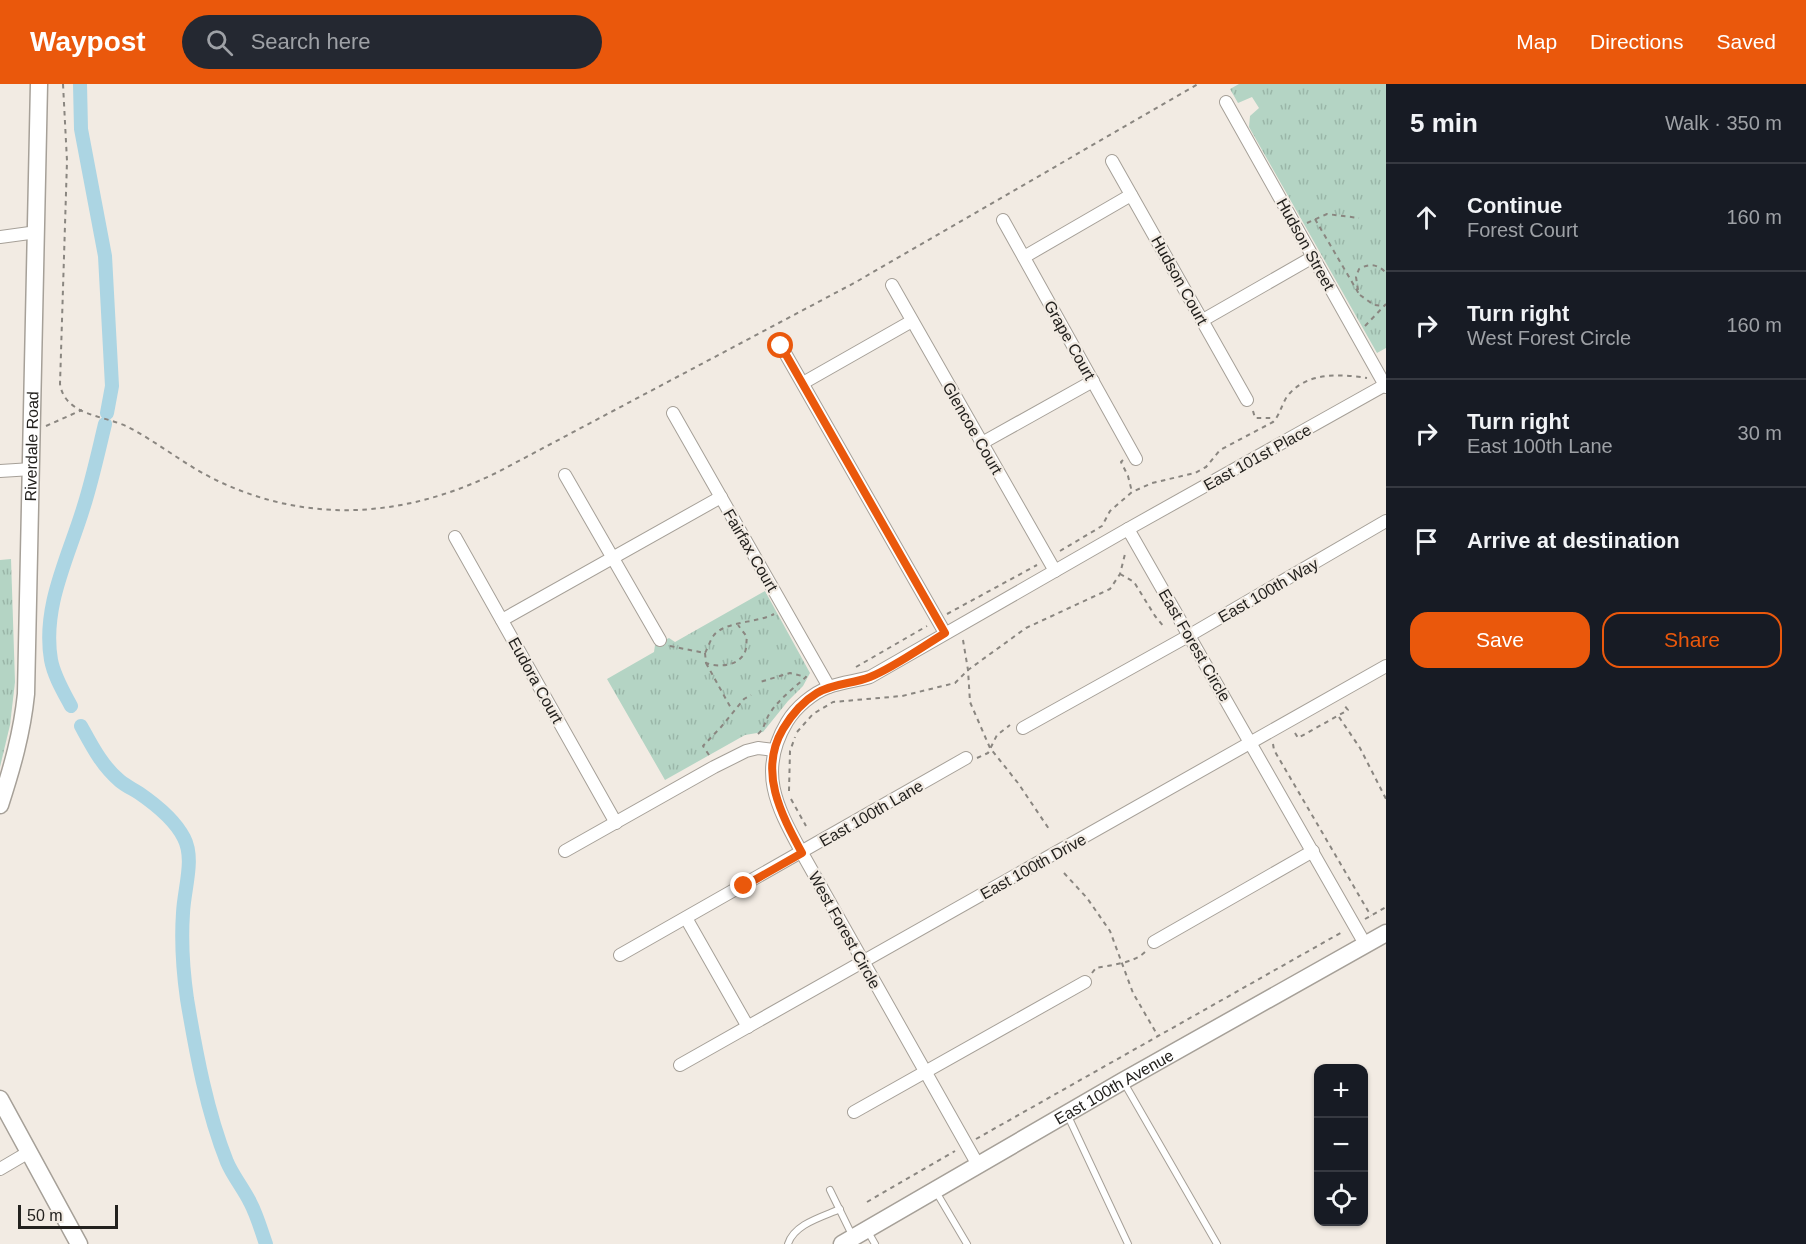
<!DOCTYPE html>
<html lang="en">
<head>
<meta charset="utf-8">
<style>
	:root { --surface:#171b24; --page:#242831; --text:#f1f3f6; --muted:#9ea1a6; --line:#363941; --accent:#ea580c }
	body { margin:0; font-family:Helvetica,sans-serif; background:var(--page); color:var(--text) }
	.controls { position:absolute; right:18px; bottom:18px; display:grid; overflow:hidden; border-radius:12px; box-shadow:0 2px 4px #0004 }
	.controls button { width:54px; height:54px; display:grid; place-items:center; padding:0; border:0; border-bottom:2px solid var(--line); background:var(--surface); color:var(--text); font:30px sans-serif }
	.scale { position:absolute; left:18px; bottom:15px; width:100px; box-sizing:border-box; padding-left:6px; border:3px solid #23211e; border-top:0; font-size:16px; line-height:21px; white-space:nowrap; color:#23211e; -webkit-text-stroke:4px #f2ebe3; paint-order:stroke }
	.stop { position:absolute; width:18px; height:18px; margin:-14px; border:4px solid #ea580c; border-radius:50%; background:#fff }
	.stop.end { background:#ea580c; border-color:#fff; box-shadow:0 2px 6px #0008 }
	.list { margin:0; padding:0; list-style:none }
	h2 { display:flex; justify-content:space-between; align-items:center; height:78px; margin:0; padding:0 24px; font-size:26px }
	h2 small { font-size:20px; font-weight:400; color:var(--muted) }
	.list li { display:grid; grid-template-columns:39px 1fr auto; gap:18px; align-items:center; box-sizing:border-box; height:108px; padding:0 24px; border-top:2px solid var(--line) }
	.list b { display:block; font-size:22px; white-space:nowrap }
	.list p { margin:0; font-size:20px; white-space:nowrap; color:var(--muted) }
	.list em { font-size:20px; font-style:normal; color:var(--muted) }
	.actions { display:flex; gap:12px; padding:18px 24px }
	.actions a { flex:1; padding:14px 0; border:2px solid var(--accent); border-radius:18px; text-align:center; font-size:21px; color:var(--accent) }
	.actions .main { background:var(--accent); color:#fff }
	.icon { flex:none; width:33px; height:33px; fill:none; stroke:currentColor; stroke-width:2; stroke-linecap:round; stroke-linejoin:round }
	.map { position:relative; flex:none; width:1386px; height:1160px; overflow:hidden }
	header { display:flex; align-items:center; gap:36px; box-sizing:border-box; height:84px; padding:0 30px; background:var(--accent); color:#fff }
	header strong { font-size:28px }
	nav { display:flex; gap:33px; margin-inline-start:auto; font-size:21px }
	.search { width:420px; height:54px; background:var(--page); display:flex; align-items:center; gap:15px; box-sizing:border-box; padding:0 21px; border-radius:33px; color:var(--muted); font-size:22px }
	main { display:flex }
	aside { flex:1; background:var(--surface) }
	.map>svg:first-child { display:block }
	.grass { fill:url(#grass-tufts) }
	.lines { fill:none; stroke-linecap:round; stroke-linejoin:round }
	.canal { stroke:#acd5e3; stroke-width:14 }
	.service-casing { stroke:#a6a098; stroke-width:8 }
	.minor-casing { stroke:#a6a098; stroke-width:14 }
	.tertiary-casing { stroke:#a6a098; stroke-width:19 }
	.path { stroke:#8a8680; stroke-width:2; stroke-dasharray:4.5 4.5; stroke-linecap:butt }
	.service { stroke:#fff; stroke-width:6 }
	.minor { stroke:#fff; stroke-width:12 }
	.tertiary { stroke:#fff; stroke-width:16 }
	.route { stroke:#ea580c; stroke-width:8 }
	.labels { text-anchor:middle; stroke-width:4.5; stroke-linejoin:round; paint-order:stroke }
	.street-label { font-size:16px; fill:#23211e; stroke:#f2ebe3 }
</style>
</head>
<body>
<header>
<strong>Waypost</strong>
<div class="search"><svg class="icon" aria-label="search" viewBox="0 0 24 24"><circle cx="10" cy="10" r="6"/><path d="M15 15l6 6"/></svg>Search here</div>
<nav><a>Map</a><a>Directions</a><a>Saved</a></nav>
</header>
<main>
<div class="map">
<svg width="1386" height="1160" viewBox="0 0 1386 1160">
	<defs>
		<pattern id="grass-tufts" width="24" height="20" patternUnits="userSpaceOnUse" patternTransform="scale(1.5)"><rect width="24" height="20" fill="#b4d4c4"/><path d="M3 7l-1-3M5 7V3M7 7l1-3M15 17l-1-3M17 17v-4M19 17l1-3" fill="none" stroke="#9ab6a8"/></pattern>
	</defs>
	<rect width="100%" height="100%" fill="#f2ebe3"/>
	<!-- grass -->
	<g class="grass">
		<path d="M1239,0H1386V264L1377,269L1249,43L1250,32L1259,24L1252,13L1238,19L1230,5Z"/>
		<path d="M11,475L15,598L10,641L0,683V476Z"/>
		<path d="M765,507L810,589L803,602L788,617L763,648L745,651L665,696L607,595L654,568L655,561L669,554L675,558Z"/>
	</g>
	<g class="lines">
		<!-- canal -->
		<g class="canal">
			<path d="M80,0L81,45L105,172L112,302L107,329"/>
			<path d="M71,622C63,607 54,592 51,576C42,523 68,474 83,425C92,397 98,369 105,340"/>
			<path d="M81,642C92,662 102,682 120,697C126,702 133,705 139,709C155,720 175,736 184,754C195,775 184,805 183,829C181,858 183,887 187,915C196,969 207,1028 227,1078C233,1092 243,1104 250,1118C257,1131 261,1146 266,1160"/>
		</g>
		<defs>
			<g id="service">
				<path d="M1123,997L1217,1160"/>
				<path d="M1067,1030L1128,1160"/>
				<path d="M830,1106L853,1153"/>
				<path d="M935,1106L967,1160"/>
				<path d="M867,1146L875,1160"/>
				<path d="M788,1160C794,1140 822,1133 840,1125"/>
			</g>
			<g id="minor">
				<path d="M1226,18L1386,303"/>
				<path d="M1112,77L1247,316"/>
				<path d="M1003,136L1136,375"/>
				<path d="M0,153L37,148"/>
				<path d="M1024,173L1131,111"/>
				<path d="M892,201L1055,487"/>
				<path d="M1203,236L1313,173"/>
				<path d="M781,262L945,549"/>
				<path d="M803,299L912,237"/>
				<path d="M673,329L829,603"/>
				<path d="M982,359L1093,297"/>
				<path d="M0,387L32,385"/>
				<path d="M565,391L660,556"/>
				<path d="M1128,445L1385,301"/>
				<path d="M455,453L616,739"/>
				<path d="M502,536L721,413"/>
				<path d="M1023,644L1190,551L1386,437"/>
				<path d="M565,767L714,683L746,667L758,664L774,666"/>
				<path d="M686,834L748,943"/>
				<path d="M1154,858L1313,767"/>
				<path d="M620,871L966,674"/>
				<path d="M680,981L1386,582"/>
				<path d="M854,1028L1085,898"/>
				<path d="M978,1081L802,769C777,723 757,688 787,638C796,623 813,609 829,603C842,598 857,597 870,593L1128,445L1365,860"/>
				<path d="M0,1085L29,1068"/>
			</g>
			<g id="tertiary">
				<path id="s1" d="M0,721C12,684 22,649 26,610L39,0"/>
				<path d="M0,1015L79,1160"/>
				<path id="s2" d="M842,1160L1123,997L1386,849"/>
			</g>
		</defs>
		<!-- service casing -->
		<use href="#service" class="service-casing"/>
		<!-- minor casing -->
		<use href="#minor" class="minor-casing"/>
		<!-- tertiary casing -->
		<use href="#tertiary" class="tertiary-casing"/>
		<!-- path -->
		<g class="path">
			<path d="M63,0L67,77L60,300C65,332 104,331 128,343C159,359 186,382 218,397C311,441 407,433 498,388L856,198L1198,0"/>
			<path d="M1315,135L1359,210"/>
			<path d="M1307,139L1327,130L1359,134"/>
			<path d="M1358,206L1356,193L1359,185C1369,179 1378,180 1386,189"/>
			<path d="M1360,211L1374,221L1384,222"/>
			<path d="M1365,242L1386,220"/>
			<path d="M1253,327L1255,334H1271L1273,338"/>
			<path d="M46,342L82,326"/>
			<path d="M1123,376L1121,378L1128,392L1132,408"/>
			<path d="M1060,467L1102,442L1110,427L1132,408L1152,399L1195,389L1206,383L1220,366L1273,338C1281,330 1282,317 1290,309C1309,288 1341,290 1367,294"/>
			<path d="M1120,490L1134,498L1155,532L1165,544"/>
			<path d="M947,530L1037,481"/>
			<path d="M963,556L968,586L970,618L990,664L1018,699L1049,745"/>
			<path d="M670,562L705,569C708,564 710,556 714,551C726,537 757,539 774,530"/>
			<path d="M705,569L706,579C718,584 739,582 745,568C747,563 746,557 747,553L738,541"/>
			<path d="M706,579L732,626"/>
			<path d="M856,583L927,542"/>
			<path d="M1339,633L1360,664L1386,715"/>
			<path d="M797,648L813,630L833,618L902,612L955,599L968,586L1026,544L1110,505L1120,490L1125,470"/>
			<path d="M1295,649L1298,654L1348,626L1344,621"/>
			<path d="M758,650C765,644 765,636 770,629C779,615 794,604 806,593L790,589L760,598"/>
			<path d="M1273,660L1274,666L1371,832"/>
			<path d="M709,671L703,662L721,643L744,615L751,611"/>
			<path d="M977,674L988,669L997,651L1010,641"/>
			<path d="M789,707L790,667L795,653"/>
			<path d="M791,715L806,742"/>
			<path d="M1064,789L1087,814L1110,847L1133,909L1158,952"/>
			<path d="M1365,835L1386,823"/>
			<path d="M1092,889L1096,884C1111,881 1135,879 1146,867"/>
			<path d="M976,1055L1344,847"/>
			<path d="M867,1118L955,1067"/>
		</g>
		<!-- service -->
		<use href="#service" class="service"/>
		<!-- minor -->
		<use href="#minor" class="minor"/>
		<!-- tertiary -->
		<use href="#tertiary" class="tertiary"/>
	</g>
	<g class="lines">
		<!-- route -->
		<path class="route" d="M744,802L802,769C781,730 758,687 783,645C792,630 802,618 817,609C834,599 853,600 870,593C893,584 922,563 945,549L781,262"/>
	</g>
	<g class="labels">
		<!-- street labels -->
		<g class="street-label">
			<text transform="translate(1306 160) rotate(61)" y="6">Hudson Street</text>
			<text transform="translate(1180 196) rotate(61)" y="6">Hudson Court</text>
			<text transform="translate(1070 256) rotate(61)" y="6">Grape Court</text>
			<text transform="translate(973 344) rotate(60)" y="6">Glencoe Court</text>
			<text dy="6" stroke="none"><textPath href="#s1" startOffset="362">Riverdale Road</textPath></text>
			<text transform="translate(1257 373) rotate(-29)" y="6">East 101st Place</text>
			<text transform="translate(751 466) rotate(60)" y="6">Fairfax Court</text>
			<text transform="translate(1268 506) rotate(-30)" y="6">East 100th Way</text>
			<text transform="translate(1195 561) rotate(60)" y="6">East Forest Circle</text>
			<text transform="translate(536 596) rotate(61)" y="6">Eudora Court</text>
			<text transform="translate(871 729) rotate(-30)" y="6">East 100th Lane</text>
			<text transform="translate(1033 782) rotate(-29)" y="6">East 100th Drive</text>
			<text transform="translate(845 846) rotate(61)" y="6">West Forest Circle</text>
			<text dy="6" stroke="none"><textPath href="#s2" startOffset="314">East 100th Avenue</textPath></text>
		</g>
	</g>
</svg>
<div class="controls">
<button>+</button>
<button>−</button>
<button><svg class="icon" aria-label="locate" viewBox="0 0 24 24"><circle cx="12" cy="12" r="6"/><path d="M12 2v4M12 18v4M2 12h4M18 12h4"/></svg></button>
</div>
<div class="scale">50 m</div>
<div class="stop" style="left:781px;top:262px"></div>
<div class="stop end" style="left:744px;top:802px"></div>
</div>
<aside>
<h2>5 min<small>Walk · 350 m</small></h2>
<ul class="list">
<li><svg class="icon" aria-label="ahead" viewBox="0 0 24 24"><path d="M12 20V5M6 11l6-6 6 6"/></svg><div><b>Continue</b><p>Forest Court</p></div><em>160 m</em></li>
<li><svg class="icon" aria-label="right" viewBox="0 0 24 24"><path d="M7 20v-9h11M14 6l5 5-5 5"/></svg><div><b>Turn right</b><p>West Forest Circle</p></div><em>160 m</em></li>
<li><svg class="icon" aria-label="right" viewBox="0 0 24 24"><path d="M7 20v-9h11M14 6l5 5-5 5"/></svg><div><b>Turn right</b><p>East 100th Lane</p></div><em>30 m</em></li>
<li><svg class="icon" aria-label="arrive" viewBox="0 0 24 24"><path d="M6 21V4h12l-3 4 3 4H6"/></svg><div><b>Arrive at destination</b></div></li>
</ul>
<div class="actions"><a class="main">Save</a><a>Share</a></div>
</aside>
</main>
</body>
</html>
